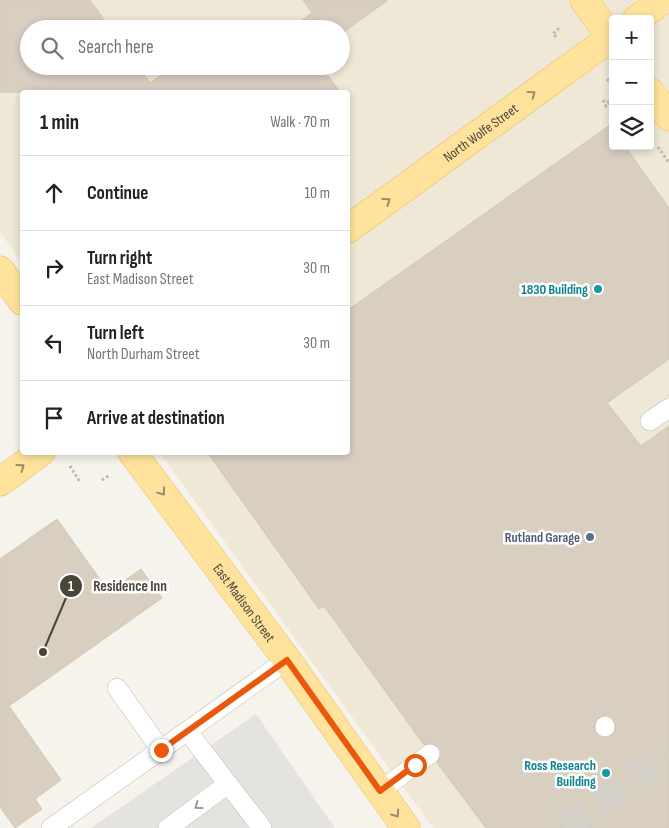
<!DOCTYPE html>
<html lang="en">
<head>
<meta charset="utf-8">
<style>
	:root { --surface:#fff; --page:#f6f6f6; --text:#222; --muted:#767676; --line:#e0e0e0 }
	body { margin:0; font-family:"Sofia Sans Condensed",sans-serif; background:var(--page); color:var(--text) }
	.controls { position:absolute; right:15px; top:15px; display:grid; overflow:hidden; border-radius:5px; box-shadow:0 2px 8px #0003 }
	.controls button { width:45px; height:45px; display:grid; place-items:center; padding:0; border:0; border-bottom:1px solid var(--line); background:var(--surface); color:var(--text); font:25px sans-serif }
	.stop { position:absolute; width:15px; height:15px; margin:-11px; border:4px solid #ea580c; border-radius:50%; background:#fff }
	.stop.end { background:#ea580c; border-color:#fff; box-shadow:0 1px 5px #0008 }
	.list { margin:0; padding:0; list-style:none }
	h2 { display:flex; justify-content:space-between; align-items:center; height:65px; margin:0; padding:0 20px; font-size:21px }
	h2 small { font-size:16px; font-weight:400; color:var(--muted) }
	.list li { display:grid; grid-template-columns:32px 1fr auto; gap:15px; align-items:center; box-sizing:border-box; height:75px; padding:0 20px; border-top:1px solid var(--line) }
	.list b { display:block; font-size:19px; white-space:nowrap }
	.list p { margin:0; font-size:16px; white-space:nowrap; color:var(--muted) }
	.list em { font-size:16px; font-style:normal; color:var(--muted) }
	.icon { flex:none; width:28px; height:28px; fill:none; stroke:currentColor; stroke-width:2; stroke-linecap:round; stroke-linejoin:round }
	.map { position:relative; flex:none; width:669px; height:828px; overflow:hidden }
	.search { position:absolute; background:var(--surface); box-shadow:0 2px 8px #0003; left:20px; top:20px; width:330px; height:55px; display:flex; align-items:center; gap:12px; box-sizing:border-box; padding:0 18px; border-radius:28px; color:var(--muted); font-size:19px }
	.panel { position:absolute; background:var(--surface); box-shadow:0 2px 8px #0003; left:20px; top:90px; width:330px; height:365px; border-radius:5px }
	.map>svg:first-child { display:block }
	.education { fill:#efe8d6; fill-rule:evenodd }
	.parking { fill:#e5e3e0 }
	.building { fill:#d8cfc1; stroke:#d3c7b4; fill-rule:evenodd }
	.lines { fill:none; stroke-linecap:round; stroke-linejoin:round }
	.minor-tunnel { stroke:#d4d0c8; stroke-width:28; stroke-dasharray:28 14; stroke-linecap:butt }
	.service-casing { stroke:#c2bbae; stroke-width:20 }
	.primary-casing { stroke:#e6c16a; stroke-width:29 }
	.path { stroke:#c4b79f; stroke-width:3; stroke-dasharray:2.5 2.5; stroke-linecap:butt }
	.service { stroke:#fff; stroke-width:19 }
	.primary { stroke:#ffe39c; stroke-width:28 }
	.oneway { stroke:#9c8c66 }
	.oneway2 { stroke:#9c9892 }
	.route { stroke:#ea580c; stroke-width:6 }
	.culture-dot { fill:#0f9aa8; stroke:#fff; stroke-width:2 }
	.service-dot { fill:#5c6f8a; stroke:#fff; stroke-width:2 }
	.labels { text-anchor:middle; stroke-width:5; stroke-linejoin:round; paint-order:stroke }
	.street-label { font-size:14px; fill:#4b4439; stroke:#fff }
	.culture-label { font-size:14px; font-weight:bold; fill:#0d838f; stroke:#fff; text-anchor:end }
	.service-label { font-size:14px; font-weight:bold; fill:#4e5e75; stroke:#fff; text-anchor:end }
	.leader { fill:none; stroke:#4b4439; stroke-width:2 }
	.callout-dot { fill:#4b4439; stroke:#fff; stroke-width:2 }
	.mark-label { font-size:15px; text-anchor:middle; font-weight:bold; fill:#fff }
	.callout-label { font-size:15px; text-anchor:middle; font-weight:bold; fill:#4b4439; stroke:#fff; stroke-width:5; stroke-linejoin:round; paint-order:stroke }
</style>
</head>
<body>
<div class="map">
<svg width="669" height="828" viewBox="0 0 669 828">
	<rect width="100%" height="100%" fill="#f6f3ec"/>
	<!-- education -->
	<path class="education" d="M0,0H669V828H433L160,453L348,452V92H22V263L0,232ZM613,19H650V146H613ZM29,29H341V66H29Z"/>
	<!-- parking -->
	<path class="parking" d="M256,714L335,828H91Z"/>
	<!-- building -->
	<g class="building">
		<path d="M0,0H90L111,29H29V66H138L150,83L174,66H321L340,92H0Z"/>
		<path d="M303,0H388L341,34V29H289L312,13Z"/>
		<path d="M610,125L613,129V146H625L669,208V359L607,403L641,446L669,426V828H486L437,763L441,753L439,747L429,743L424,745L324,606L319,609L207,452H348V310ZM605,715L611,717L616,726L614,733L605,738L599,736L594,727L596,720Z"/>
		<path d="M57,519L109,592L141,569L162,598L9,706L61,780L35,799L42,809L15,828L0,807V559Z"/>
	</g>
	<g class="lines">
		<!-- minor-tunnel -->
		<path class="minor-tunnel" d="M563,828L669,754"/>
		<defs>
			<g id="service">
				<path d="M650,421L669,408"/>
				<path d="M117,688L161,750"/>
				<path d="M605,726V727"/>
				<path d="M188,732L262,828"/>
				<path d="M380,791L430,754"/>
				<path d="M51,828L287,660"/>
				<path d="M168,828L228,784"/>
			</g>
			<g id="primary">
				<path d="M584,0L613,40"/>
				<path d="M637,19L663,0"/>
				<path d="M650,92L669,117"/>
				<path id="s1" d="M348,229L613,36"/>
				<path d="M0,270L22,301"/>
				<path id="s2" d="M132,452L287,660L406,828"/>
				<path d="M0,482L41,452"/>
			</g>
		</defs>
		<!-- service casing -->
		<use href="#service" class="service-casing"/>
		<!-- primary casing -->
		<use href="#primary" class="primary-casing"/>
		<!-- path -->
		<g class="path">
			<path d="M556,37L553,34L560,27"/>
			<path d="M607,79L613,86"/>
			<path d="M603,100L606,106L609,101"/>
			<path d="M658,147L669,163"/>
			<path d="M70,466L80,482"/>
			<path d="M102,480L110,475"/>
		</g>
		<!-- service -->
		<use href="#service" class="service"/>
		<!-- primary -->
		<use href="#primary" class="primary"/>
	</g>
	<!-- one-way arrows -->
	<defs><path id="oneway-chevron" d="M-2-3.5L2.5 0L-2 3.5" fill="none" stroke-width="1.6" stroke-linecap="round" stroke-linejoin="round" transform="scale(1.25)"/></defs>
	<g class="oneway">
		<use href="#oneway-chevron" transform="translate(532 94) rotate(-36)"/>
		<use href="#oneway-chevron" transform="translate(387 201) rotate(-36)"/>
		<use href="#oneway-chevron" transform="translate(21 467) rotate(-36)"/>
		<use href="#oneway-chevron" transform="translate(162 492) rotate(53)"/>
		<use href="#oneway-chevron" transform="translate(396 814) rotate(54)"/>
	</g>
	<use class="oneway2" href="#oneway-chevron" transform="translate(198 806) rotate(144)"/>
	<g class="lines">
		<!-- route -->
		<path class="route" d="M161,750L287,660L380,791L415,765"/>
	</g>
	<!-- markers -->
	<g class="culture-dot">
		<circle cx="598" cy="289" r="5"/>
		<circle cx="606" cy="773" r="5"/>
	</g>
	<circle class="service-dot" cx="590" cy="537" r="5"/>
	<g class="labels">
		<!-- street labels -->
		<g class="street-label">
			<text dy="5" stroke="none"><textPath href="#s1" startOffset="164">North Wolfe Street</textPath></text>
			<text dy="5" stroke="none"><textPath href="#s2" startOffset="188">East Madison Street</textPath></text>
		</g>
		<!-- culture labels -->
		<g class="culture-label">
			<text x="588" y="294">1830 Building</text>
			<text x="596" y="770">Ross Research<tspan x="596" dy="16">Building</tspan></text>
		</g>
		<!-- service labels -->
		<g class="service-label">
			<text x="580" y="542">Rutland Garage</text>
		</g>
	</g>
	<!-- callouts -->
	<path class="leader" d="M43 652L71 586"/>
	<g class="callout-dot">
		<circle cx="43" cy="652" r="5"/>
		<circle cx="71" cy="586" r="12"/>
	</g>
	<g class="mark-label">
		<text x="71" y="591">1</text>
	</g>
	<g class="callout-label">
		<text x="130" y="591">Residence Inn</text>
	</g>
</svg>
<div class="controls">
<button>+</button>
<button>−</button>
<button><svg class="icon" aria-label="layers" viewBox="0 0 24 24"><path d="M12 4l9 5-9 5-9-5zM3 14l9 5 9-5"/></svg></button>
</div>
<div class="stop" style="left:415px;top:765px"></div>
<div class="stop end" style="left:161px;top:750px"></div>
<div class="search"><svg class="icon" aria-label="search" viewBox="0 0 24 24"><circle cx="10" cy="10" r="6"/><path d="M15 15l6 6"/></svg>Search here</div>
<section class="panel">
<h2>1 min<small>Walk · 70 m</small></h2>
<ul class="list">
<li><svg class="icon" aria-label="ahead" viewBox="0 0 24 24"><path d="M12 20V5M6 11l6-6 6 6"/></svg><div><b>Continue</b></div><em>10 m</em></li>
<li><svg class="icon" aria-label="right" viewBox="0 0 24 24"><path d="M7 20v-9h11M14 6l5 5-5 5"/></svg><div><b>Turn right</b><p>East Madison Street</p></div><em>30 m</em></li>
<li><svg class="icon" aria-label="left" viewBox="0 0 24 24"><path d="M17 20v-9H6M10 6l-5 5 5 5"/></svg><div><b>Turn left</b><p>North Durham Street</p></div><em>30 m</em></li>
<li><svg class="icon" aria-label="arrive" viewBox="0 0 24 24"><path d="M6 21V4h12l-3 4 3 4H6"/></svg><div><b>Arrive at destination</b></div></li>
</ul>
</section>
</div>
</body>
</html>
